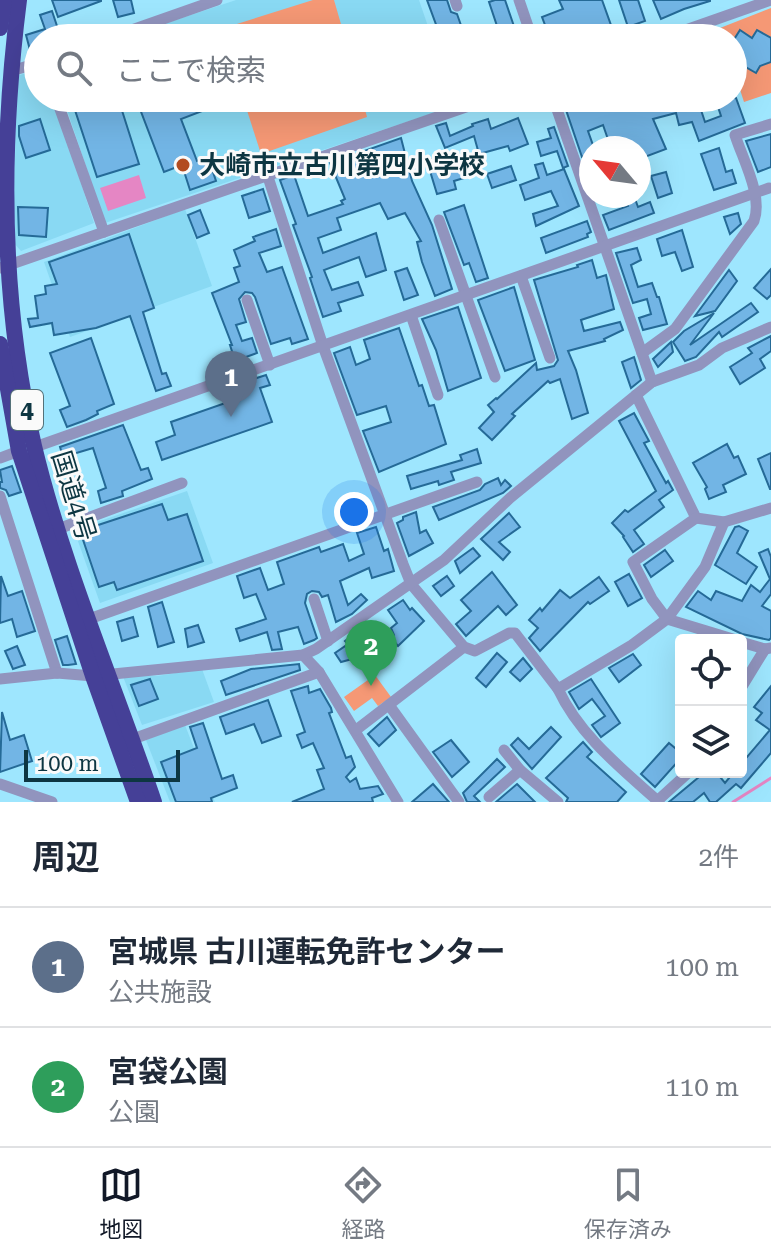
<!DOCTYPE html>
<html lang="ja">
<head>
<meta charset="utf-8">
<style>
	:root { --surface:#fff; --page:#f2f2f3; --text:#1f2937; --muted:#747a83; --line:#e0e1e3; --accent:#111827 }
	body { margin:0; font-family:"Roboto Serif","Noto Sans JP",serif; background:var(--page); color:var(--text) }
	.controls { position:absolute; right:24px; bottom:24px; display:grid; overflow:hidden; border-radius:8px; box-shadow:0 8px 32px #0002 }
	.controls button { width:72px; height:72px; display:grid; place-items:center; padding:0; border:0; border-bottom:2px solid var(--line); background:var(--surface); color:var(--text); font:40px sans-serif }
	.compass { position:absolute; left:579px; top:136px; width:72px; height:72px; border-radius:50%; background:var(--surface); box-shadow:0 8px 32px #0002; rotate:299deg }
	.scale { position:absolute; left:24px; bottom:20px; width:156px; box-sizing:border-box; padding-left:8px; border:4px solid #0d3642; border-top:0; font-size:22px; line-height:28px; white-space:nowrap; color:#0d3642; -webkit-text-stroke:6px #fafafa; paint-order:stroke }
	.you { position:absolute; left:354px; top:512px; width:28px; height:28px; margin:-20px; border:6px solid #fff; border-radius:50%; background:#1a73e8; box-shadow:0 0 0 12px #1a73e833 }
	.badge { display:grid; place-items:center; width:52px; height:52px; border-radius:50%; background:var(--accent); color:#fff; font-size:26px; font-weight:700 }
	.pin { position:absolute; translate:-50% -66px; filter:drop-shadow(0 2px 4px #0008) }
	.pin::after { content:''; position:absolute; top:42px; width:28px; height:24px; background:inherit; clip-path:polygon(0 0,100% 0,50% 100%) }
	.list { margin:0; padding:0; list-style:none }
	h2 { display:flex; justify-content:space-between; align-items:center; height:104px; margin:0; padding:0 32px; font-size:34px }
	h2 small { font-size:26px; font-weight:400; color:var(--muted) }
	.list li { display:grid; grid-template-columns:52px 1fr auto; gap:24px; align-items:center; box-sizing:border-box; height:120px; padding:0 32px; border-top:2px solid var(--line) }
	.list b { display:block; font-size:30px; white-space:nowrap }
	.list p { margin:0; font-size:26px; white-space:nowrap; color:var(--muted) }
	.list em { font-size:26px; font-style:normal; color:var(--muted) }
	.icon { flex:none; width:44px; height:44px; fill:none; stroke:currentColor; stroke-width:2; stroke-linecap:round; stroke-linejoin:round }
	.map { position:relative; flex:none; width:771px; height:802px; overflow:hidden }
	.search { position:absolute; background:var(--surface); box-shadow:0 8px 32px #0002; left:24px; right:24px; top:24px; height:88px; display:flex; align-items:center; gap:20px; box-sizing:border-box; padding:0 28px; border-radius:44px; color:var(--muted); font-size:30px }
	.sheet { height:344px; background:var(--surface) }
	nav { display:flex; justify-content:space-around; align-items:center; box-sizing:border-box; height:112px; border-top:2px solid var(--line); background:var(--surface); font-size:22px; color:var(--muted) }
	nav a { display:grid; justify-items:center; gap:4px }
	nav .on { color:var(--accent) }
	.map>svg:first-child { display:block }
	.built { fill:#89d9f3 }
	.green { fill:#f59875 }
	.water { fill:#e586c4 }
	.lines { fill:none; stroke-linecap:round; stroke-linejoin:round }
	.stream { stroke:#e586c4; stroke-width:3 }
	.building { fill:#72b5e5; stroke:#256a97; stroke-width:2 }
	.minor { stroke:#9194be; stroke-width:11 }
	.highway { stroke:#454097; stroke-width:16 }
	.poi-dot { fill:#b24c21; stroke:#fafafa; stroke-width:3 }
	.labels { text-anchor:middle; stroke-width:6; stroke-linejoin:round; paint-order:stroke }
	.shield { fill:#fafafa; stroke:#547179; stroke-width:2 }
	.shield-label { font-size:24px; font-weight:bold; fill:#0d3642 }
	.poi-label { font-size:26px; font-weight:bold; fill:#0d3642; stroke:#fafafa; text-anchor:start }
	.street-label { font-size:26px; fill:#0d3642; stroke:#fafafa }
</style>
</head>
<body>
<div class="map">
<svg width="771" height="802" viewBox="0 0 771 802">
	<rect width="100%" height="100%" fill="#9ee6fe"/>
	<!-- built -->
	<g class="built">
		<path d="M236,0H419L432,38H122Z"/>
		<path d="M38,69V98H53L94,223L21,251L13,242L17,76Z"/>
		<path d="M63,98H452L454,106L105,223Z"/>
		<path d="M185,209L212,286L70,337L44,262Z"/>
		<path d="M187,491L213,563L100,603L74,530Z"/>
		<path d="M202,669L214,702L142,725L122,674L157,676Z"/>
		<path d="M185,725L215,802H170L146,740Z"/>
	</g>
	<!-- green -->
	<g class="green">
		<path d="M313,0H334L345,38H224L221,29Z"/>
		<path d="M771,8V93L744,102L733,68V38H723L720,28Z"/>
		<path d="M243,98H362L367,117L261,154Z"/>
		<path d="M375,675L391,697L378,706L372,698L354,711L344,697Z"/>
	</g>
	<!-- water -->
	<path class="water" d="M139,175L146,198L108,211L100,188Z"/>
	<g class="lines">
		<!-- stream -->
		<path class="stream" d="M733,802L771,778"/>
	</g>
	<!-- building -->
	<g class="building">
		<path d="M52,0H101V1L58,17Z"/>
		<path d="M113,0H131L134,13L118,17Z"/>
		<path d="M427,0H447L451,12L457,14L463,31L441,38Z"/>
		<path d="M495,0H505L518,38H465L497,26L489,2Z"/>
		<path d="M559,0H602L612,28L591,36L592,38H550L542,17L563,9Z"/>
		<path d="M619,0H638L645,21L628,27Z"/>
		<path d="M653,0H710V1L684,9L661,19Z"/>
		<path d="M52,11L61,38H38V48L30,50L26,35L45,29L40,15Z"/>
		<path d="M740,30L752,38L757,30L771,38V62L760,66L756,73L737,62L740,56L733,52V41Z"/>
		<path d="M71,98H118L139,164L97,177Z"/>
		<path d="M169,98H236L181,119L197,161L208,157L216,181L190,190L182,165L164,172L140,109Z"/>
		<path d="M581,98H641L646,107L677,98L681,100L697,98L705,122L721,116L715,98H736L745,123L699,141L692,122L679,125L676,113L653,119L666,149L642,158L639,148H611L603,125L588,131L594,148H591V154L582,157L564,104Z"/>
		<path d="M518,118L528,144L510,151L508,146L479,154L474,136L445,148L436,126L446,123L450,136L473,126L472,124L488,119L491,129Z"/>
		<path d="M40,119L50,150L26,158L19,136V126Z"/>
		<path d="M554,127L568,166L563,168L557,151L541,156L537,142L551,138L548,129Z"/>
		<path d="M771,134V167L758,172L746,141Z"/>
		<path d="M401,138L412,181L432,225L452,289L435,296L422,262L417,242L421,241L405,213L388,219L380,203L337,218L341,230L318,238L323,253L376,233L386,270L366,277L359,257L324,270L332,290L358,282L363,295L338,303L341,311L323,317L310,278L312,277L293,225L296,224L280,180L294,175L308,216L343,204L341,201L345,199L330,163Z"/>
		<path d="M719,148L726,172L732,170L736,183L714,190L701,154Z"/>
		<path d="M446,154L451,170L474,163L477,174L454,181L456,189L437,194L427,161Z"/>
		<path d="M543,163L547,175L564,169L579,206L536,226L533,214L558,206L551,191L525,200L520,185L539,178L535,165Z"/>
		<path d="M511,166L516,180L492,188L487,174Z"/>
		<path d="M666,172L672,193L658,198L651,176Z"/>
		<path d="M263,189L270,211L249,218L242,196Z"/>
		<path d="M625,196H634L638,207L650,202L654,213L609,230L603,215L628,206Z"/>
		<path d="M464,205L488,278L476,282L469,263L464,265L444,212Z"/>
		<path d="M18,207L48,208L46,237L19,235Z"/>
		<path d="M200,210L209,233L197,238L188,215Z"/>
		<path d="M738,213L741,224L730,234L724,217Z"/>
		<path d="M587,221L591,232L587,234L588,237L546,253L541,238Z"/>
		<path d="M276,229L281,246L259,253L267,272L282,267L308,339L292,344L290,338L271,344L255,297L252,293L245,292L239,299L246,322L236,325L242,341L252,338L257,353L235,361L230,345H232L212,293L239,282L234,268L240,266L234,250L255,241L253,237Z"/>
		<path d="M682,230L693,267L682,271L675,252L662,256L657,239Z"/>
		<path d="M129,234L154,308L143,312L162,374L166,373L171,386L156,391L130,316L96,328L54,335L52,323L30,327L28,319L38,318L35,296L46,294L45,286L57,284L49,262Z"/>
		<path d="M637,248L641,260L631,265L638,287L652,283L657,297H659L667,324L643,330L639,318L651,314L647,299L633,303L616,253Z"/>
		<path d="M592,260L597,278L606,275L614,309L581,320L584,331L620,322L623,330L604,339L605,341L568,351L576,370L588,413L572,419L560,379L550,383L548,381L512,414L515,416L492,440L479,428L494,412L488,405L496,398L497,399L536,363L537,370L554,366L558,360L534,280L578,267L577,265Z"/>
		<path d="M407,268L418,295L404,300L395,272Z"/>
		<path d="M771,269V295L767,299L754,288Z"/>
		<path d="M729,270L737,281L715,311L695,316Z"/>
		<path d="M514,287L535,360L505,371L478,300Z"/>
		<path d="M751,303L758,312L722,337L719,332L696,357L685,361L673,342L684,331L714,313L690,345Z"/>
		<path d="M458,307L481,378L448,391L436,350L422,319Z"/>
		<path d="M399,328L419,386L422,385L429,406L434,405L446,444L379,472L363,431L391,422L386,406L357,415L334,353L350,347L356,365L370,359L364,340Z"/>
		<path d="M771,336V351L760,359L765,368L740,384L730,367L752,353L748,348Z"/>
		<path d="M91,338L114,404L97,411L98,414L86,420L67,427L60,410L70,406L50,353Z"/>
		<path d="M671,342L673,352L658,367L653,359Z"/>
		<path d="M634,357L641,380L631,388L622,362Z"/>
		<path d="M266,375L270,385L260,388L272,422L162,460L156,442L175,435L171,422L240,398L235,385Z"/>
		<path d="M634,413L649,441L644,443L666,483L668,481L673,490L659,500L664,507L634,530L644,544L633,552L623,537L624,536L612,523L625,510L628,512L656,491L619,421Z"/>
		<path d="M123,425L141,470L148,468L152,479L122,491L123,496L101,503L98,491L106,488L93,448L63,457L60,447Z"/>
		<path d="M727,444L734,458L738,456L746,474L723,485L726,492L709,499L705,489L707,487L693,463Z"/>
		<path d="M477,449L481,463L451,472L454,480L439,485L438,481L411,489L407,476L462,460L460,455Z"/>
		<path d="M771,453V489H770L758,459Z"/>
		<path d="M12,466L21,492L9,496L6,490L0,488V482H2L0,470Z"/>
		<path d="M498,478L501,485L505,480L511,486L503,493L439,520L433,507L480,490L485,484Z"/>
		<path d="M162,504L168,520L187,514L203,561L117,590L114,582L99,587L80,531Z"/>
		<path d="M416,512L420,533L426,530L433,543L409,556L397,523L403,520V517Z"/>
		<path d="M509,513L520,527L499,542L510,552L503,560L481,539Z"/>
		<path d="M739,526L748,531L737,553L757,567L746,584L715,565L735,527Z"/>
		<path d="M376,527L384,551L388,549L394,571L372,578L369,568L340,581L348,605L361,594L367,600L352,614L336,622L328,595L322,597L319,592L312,591L307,594L305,603L317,638L314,640L304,644L298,627L278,632L282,649L272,650L267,632L240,641L236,629L266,619L256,594L244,598L237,576L260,568L268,590L284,584L277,562L319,547L321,552L343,544L349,561L364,554L357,533Z"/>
		<path d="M473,548L480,556L460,573L455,561Z"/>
		<path d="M768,549L771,557V594L762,606L771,611V638L769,640L742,634L686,607L698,591L711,600L716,591L742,601L751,585L760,592L770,579L759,553Z"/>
		<path d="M665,550L673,561L651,577L644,565Z"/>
		<path d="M492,572L517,605L506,615L498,606L466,636L456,624L471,611L461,600Z"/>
		<path d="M629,574L642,598L628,606L615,582Z"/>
		<path d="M1,576L8,596L22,591L35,631L17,637L12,619L0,623Z"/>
		<path d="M447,576L454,586L441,596L433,586Z"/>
		<path d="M599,577L609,591L590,604L588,602L540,651L529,638L538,628L529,620L540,608L542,611L560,590L570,598Z"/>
		<path d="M403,600L410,610L412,608L424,621L398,646L391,638L394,635L391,628L397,623L388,610Z"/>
		<path d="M162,602L174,642L158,647L148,607Z"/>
		<path d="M133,617L138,636L122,641L117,622Z"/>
		<path d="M198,625L204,642L188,647L185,629Z"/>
		<path d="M365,625L374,638L353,654L356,658L341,662L335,653L348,644L345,641Z"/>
		<path d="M67,636L76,664L68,665H63L55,640Z"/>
		<path d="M17,646L25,665L13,669L5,651Z"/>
		<path d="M497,653L507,662L486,687L476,678Z"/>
		<path d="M633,654L641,665L619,682L609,668Z"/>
		<path d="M523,658L532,669L520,681L510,672Z"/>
		<path d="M299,664L300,670L226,695L221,681L251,669Z"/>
		<path d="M150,679L158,699L139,706L131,685Z"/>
		<path d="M591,679L620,723L601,737L592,725L605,716L592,699L579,709L569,692Z"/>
		<path d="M308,686L309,693L320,689L331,708L332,712L329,713L346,758L351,756L355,767L346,777L350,782L356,778L360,789L378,786L383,794L372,798L373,802H292L324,789L317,770L324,768L313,743L302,748L297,735L305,732L291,691Z"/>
		<path d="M771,686V753L741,788L736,784L716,802H710L704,793L693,802H669L705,772H716L725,783L734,772H741V764L770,730L756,720L762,713L754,707Z"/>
		<path d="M268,700L281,736L262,743L254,724L226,734L220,717Z"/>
		<path d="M2,712L10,740L24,735L32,761L0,772Z"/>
		<path d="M387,717L396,730L379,746L368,734Z"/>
		<path d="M203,723L222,779L233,775L237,788L211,798L212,802H176L161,762L197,748L190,727Z"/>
		<path d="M551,727L561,737L532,769L511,745L518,738L529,749Z"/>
		<path d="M451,740L469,762L452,777L433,752Z"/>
		<path d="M583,742L592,752L587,757L626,792L617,802H566L568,798L546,778Z"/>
		<path d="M669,743L681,753V758L655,787L641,774Z"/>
		<path d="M497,759L505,767L474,796L480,802H467L463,793Z"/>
		<path d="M433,784L449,802H412Z"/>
		<path d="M517,784L535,802H496Z"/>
	</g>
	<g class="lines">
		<!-- minor -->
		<g class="minor">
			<path d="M455,0L457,6"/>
			<path d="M519,0L532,38"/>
			<path d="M109,38L217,0"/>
			<path d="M663,38L771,0"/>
			<path d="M11,71L38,63"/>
			<path d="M56,98L104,232"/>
			<path d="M553,98L652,382"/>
			<path d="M268,177L323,346L403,564L411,584L464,647L475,651L509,633H515L558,689L632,645L667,619L736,640"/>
			<path d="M439,220L495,377"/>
			<path d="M0,268L492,98"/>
			<path d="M521,276L550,358"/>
			<path d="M247,300L270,365"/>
			<path d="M411,315L438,395"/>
			<path d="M642,353L675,329L754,221C763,196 743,160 735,135L771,124"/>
			<path d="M636,395L696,518L724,522L771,508"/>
			<path d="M35,447L769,188"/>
			<path d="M0,458L19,451"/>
			<path d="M0,496L57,673"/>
			<path d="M696,518L633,562L652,599L667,619L705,567L724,522"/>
			<path d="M58,529L182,483"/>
			<path d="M314,599L328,641"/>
			<path d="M89,619L477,482"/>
			<path d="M741,642L765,649L771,648"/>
			<path d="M303,655L319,672L398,802"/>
			<path d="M0,679L57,673L93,676L303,655L316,649L444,560L510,498L652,382L699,365L722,348L771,327"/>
			<path d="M741,688L765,649"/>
			<path d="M558,689C580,736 621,768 659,802"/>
			<path d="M389,705L459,802"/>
			<path d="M356,730L464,647"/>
			<path d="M133,739L319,672"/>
			<path d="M504,750L520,770L558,802"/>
			<path d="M0,784L52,802"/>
			<path d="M489,797L520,770"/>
			<path d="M656,802L689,772"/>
		</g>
		<!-- highway -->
		<g class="highway">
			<path d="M19,0C0,149 0,299 34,446C63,567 114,684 154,802"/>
			<path d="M0,28L4,0"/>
			<path d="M0,344L19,451L93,676L138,802"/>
		</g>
	</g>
	<!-- markers -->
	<circle class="poi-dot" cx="183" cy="165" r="8"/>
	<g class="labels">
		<!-- shield labels -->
		<rect class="shield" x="11" y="390" width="32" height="40" rx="6"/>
		<g class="shield-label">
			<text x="27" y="418">4</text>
		</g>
		<!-- poi labels -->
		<g class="poi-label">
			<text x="199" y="174">大崎市立古川第四小学校</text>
		</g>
		<!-- street labels -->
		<g class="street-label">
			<text transform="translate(74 496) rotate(73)" y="9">国道4号</text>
		</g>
	</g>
</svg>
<div class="controls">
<button><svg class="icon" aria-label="locate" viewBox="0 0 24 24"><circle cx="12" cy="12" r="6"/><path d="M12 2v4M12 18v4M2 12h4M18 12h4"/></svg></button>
<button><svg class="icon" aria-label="layers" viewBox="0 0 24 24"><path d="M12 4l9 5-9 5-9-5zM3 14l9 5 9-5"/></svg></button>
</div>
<svg class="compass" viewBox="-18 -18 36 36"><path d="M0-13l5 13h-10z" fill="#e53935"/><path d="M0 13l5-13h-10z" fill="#747a83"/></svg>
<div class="scale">100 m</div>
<div class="you"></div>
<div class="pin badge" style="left:231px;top:417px;background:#5c6f8a">1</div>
<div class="pin badge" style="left:371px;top:686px;background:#2e9e5b">2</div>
<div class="search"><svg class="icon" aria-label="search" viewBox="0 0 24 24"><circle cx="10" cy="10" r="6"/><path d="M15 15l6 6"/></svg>ここで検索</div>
</div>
<section class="sheet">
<h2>周辺<small>2件</small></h2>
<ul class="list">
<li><span class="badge" style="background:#5c6f8a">1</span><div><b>宮城県 古川運転免許センター</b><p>公共施設</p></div><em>100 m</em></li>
<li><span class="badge" style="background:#2e9e5b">2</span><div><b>宮袋公園</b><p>公園</p></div><em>110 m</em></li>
</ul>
</section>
<nav>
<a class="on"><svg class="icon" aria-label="map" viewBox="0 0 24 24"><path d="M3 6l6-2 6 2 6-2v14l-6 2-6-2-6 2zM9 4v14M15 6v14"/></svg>地図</a>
<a><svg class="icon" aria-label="directions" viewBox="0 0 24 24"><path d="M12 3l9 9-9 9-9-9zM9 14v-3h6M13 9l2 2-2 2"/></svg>経路</a>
<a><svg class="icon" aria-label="saved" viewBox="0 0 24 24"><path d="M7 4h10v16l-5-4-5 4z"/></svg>保存済み</a>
</nav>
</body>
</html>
